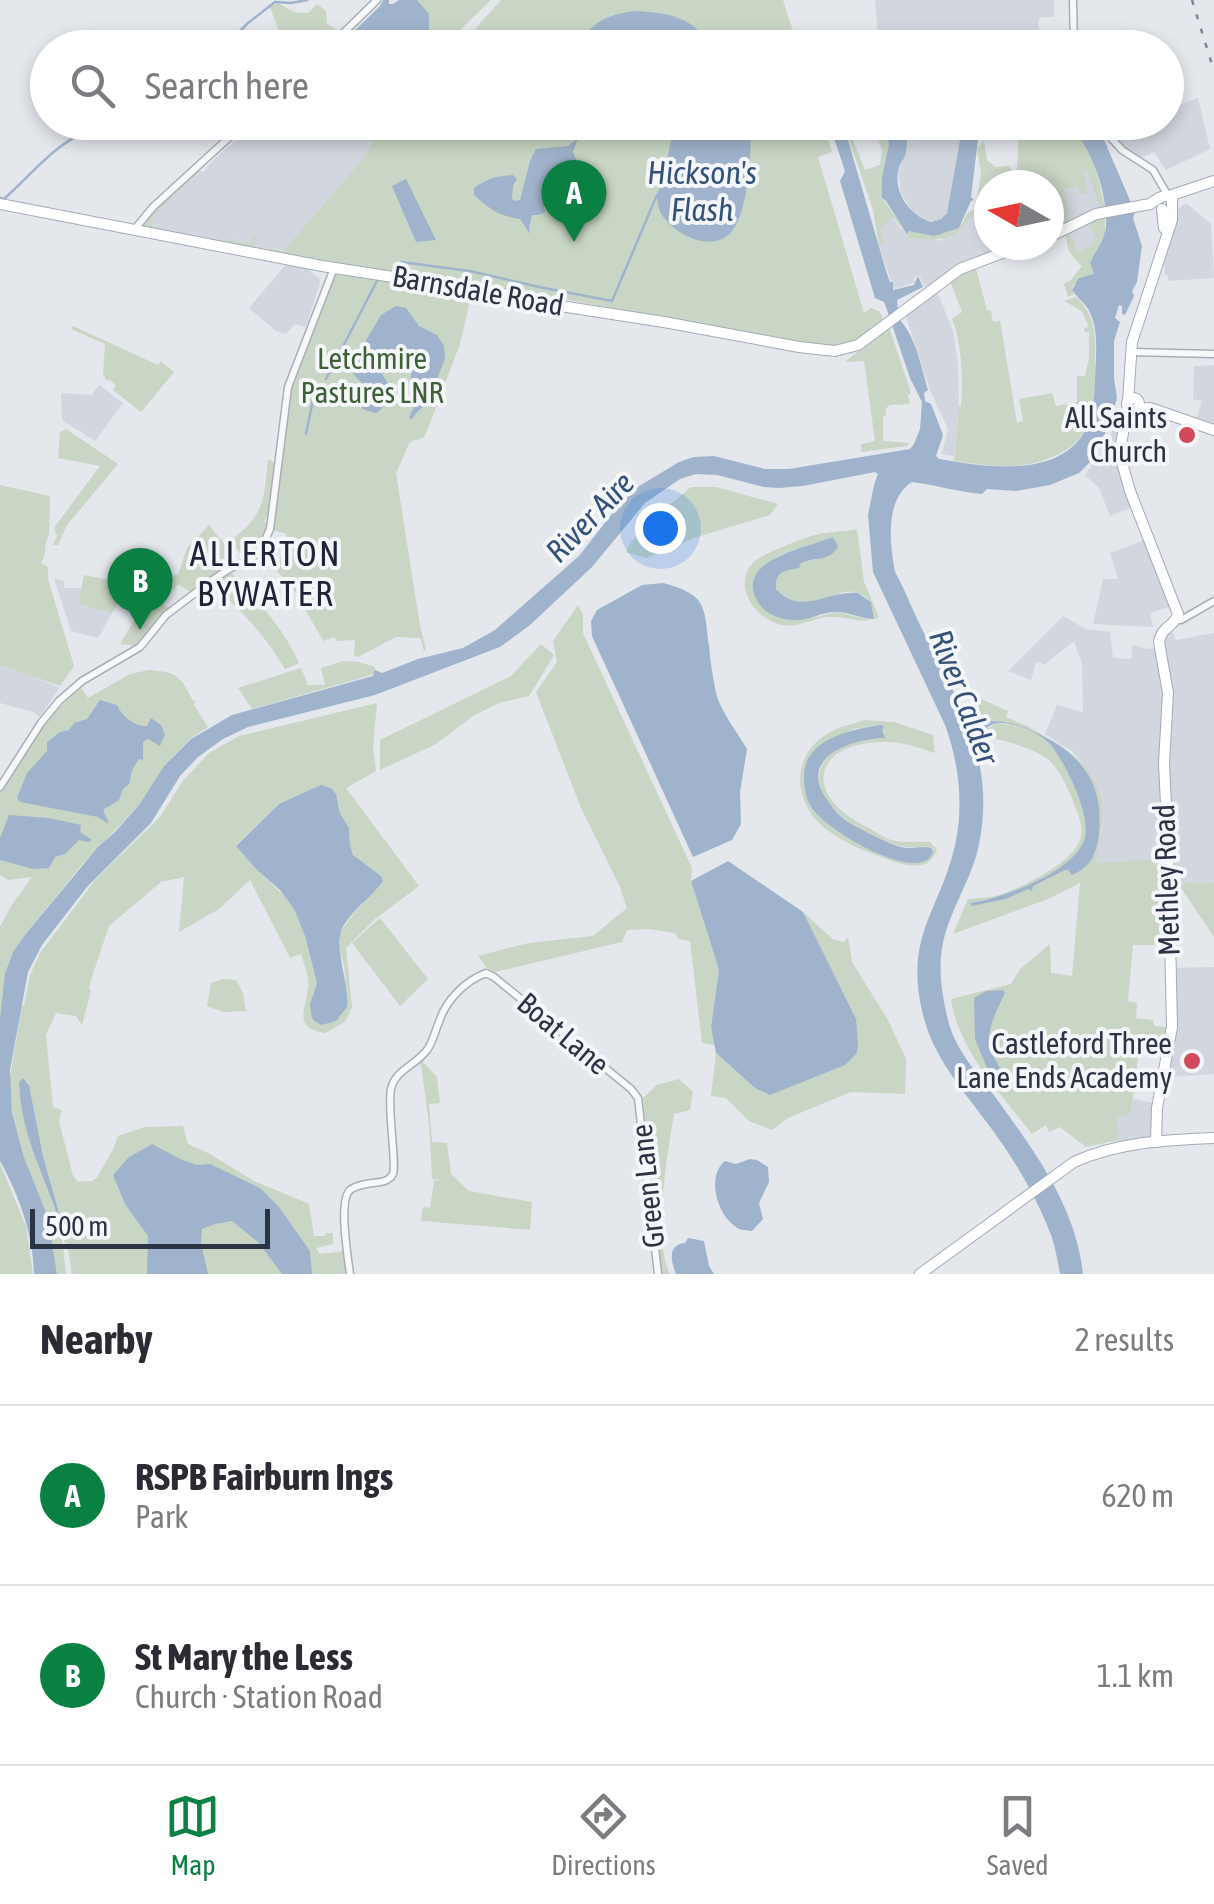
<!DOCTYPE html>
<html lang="en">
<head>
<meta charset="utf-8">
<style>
	:root { --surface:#fff; --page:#f2f2f3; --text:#2b2b33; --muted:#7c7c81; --line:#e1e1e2; --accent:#0b8043 }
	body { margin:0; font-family:"Asap Condensed",sans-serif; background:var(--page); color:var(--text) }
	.compass { position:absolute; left:974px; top:170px; width:90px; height:90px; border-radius:50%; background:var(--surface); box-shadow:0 5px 15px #0003; rotate:279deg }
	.scale { position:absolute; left:30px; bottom:25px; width:240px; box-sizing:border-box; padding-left:10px; border:5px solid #2b3445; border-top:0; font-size:28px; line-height:35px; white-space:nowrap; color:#2b3445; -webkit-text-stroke:8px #f4f6f9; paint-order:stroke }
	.you { position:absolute; left:660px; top:528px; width:35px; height:35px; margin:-25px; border:8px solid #fff; border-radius:50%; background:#1a73e8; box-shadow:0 0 0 15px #1a73e833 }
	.badge { display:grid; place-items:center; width:65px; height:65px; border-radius:50%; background:var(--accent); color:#fff; font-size:32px; font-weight:700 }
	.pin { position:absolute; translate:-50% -82px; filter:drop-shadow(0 2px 5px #0008) }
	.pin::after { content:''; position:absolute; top:52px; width:35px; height:30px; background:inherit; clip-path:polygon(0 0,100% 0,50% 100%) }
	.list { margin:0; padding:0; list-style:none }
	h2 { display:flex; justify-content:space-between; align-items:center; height:130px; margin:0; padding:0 40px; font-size:42px }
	h2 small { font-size:32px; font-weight:400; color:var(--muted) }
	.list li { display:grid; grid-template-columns:65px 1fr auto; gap:30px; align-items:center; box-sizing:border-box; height:180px; padding:0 40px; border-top:2px solid var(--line) }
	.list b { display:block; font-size:38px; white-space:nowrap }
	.list p { margin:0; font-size:32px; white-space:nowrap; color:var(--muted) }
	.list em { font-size:32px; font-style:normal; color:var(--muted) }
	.icon { flex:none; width:55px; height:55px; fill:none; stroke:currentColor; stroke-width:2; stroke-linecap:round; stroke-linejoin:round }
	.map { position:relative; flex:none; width:1214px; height:1274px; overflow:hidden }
	.search { position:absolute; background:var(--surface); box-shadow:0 5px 15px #0003; left:30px; right:30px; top:30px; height:110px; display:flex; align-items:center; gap:25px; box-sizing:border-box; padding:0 35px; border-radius:55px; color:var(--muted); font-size:38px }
	.sheet { height:490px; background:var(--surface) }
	nav { display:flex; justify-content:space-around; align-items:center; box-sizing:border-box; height:140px; border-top:2px solid var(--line); background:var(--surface); font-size:28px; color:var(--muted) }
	nav a { display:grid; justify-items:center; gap:5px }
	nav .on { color:var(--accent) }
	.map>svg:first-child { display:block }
	.built { fill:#d2d6de }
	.green { fill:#c9d6c5; fill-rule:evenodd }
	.water { fill:#9fb4cc }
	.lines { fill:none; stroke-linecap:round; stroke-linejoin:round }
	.stream { stroke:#9fb4cc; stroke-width:2.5 }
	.tertiary-casing { stroke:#a9aeb7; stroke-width:9 }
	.primary-casing { stroke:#a3abb8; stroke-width:12 }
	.tertiary { stroke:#f7f8fa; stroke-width:6 }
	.primary { stroke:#fff; stroke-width:10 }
	.rail { stroke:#7d8696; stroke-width:2.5; stroke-dasharray:5 10; stroke-linecap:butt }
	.poi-dot { fill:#d1495b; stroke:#f4f6f9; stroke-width:4 }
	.labels { text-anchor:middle; stroke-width:8; stroke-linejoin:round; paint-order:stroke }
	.street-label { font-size:30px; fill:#2b3445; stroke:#f4f6f9 }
	.park-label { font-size:30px; fill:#3f6138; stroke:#f4f6f9 }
	.poi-label { font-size:30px; fill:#2b3445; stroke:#f4f6f9; text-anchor:end }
	.water-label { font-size:32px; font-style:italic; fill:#34527a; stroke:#f4f6f9 }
	.quarter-label { font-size:35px; letter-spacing:2.5px; fill:#1d2536; stroke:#f4f6f9 }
</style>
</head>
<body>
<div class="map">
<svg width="1214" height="1274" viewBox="0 0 1214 1274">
	<rect width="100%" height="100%" fill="#e4e7ec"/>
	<!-- built -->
	<g class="built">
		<path d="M875,0H1054V17H1041L1038,20L1040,47H879Z"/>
		<path d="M1198,98L1210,149L1166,170L1154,152L1139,159L1123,149L1112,134L1138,123L1166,122L1167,110Z"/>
		<path d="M255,123H365L372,142L365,156L283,251L253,247L255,236L251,244L229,239L227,243L151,226L152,216L199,174L204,172L210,163Z"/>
		<path d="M907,123H963L947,213L945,217L935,221H925L913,213L901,193L898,170L904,157Z"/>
		<path d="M1088,170L1101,210L1102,230L1092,249L1076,259L1064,234L1070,222L1064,189L1079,187L1084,172Z"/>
		<path d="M1186,203L1211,224L1214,278L1168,281V275H1165L1164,259L1176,211Z"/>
		<path d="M983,215L989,232V245H1014L925,287L919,275L915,276L914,283L894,289L879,245L884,244L880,228L889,216L892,217L901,229L941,241L969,218Z"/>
		<path d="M288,262L305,267L319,278L320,283L306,327L295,324L286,334L276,331L249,308Z"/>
		<path d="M936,289L953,331L958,363L959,406L954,456L942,454L948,429L930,390L905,313Z"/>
		<path d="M1214,365V425L1196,419L1202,401L1193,399L1194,366Z"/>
		<path d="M99,385L123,403L95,441L62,420L61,393L92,395Z"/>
		<path d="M1118,414L1123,416L1118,441L1132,507L1110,516L1099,488L1085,475L1108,443Z"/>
		<path d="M1145,540L1172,606L1150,613L1153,627L1093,624L1103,579H1118L1110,553Z"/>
		<path d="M54,578L64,581V588H81L78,604L112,613L98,638L71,631Z"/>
		<path d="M1063,616L1086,629L1110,632L1113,658L1131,659L1133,645L1148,649L1157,648L1171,629L1176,640L1214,633V883L1172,882L1171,859L1096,863L1102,829L1084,765L1072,751L1045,734L1057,705L1083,712L1082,663L1074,641L1045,664L1036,662L1031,680L1008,671Z"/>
		<path d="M0,665L30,675L59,688L40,717L33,712L0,703Z"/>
		<path d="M1214,967V1074L1168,1077L1166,1076L1171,968Z"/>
		<path d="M1133,1099L1155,1103L1153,1137L1150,1139L1120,1144L1116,1117L1131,1113Z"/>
	</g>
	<!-- green -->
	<g class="green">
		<path d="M417,0H491L461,29L447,48L429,47V15Z"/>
		<path d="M501,0H783L798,47L458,48Z"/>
		<path d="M278,3L294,12L308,13L317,4L326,11L327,24L339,31L321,47H285L270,7Z"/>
		<path d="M392,122L822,123L832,152L818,157L864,313L871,308L880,312L884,321C854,342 850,348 812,345L482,284L282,255L143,227L144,221L198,171L204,172L198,174L153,216L151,226L227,243L228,239L251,244L253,235H256L254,247L283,251L365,156L372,142L365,123Z"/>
		<path d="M846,123L865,170L880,165L882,150L880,144L877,142L884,139L882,123H884L889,144L882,177V198L907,233L909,231L960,228L967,214L976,208L981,173L977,149L984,141L987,160L995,167L1008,166L1013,171L1011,183L1006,185H989V232L982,215L969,218C955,243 935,240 910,238L893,217H890L888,223L880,228L884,244L879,245L873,210L844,125Z"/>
		<path d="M1019,123C1033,123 1057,118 1069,125C1092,138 1099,184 1105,207L1101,211L1087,170L1084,172L1088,193L1080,194L1078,187L1064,189L1070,222L1049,234V185H1022L1017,174Z"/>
		<path d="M1105,216V234L1090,263L1094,274L1073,285L1072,289L1074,294L1068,297L1064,284L1071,280L1082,266C1072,258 1063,246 1068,233L1079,252L1091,246L1096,240L1088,220Z"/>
		<path d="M975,265L987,310L991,311L993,322L1000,321L1017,423L1023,421L1019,399L1052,393L1056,406L1077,402V376H1085L1089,357V332H1085L1084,328L1089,327L1082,311L1064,301L1076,297C1095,314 1096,335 1095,360C1095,380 1096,402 1090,421C1084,436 1073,447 1059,454C1022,472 994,466 954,461L959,406H961C963,380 962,343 952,319L962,312L950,281Z"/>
		<path d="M336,273L472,292L460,344L427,431L423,438L412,441L409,444L396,473L420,626L426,649L424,651L420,638L396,637L358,657L354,656L355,640L336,641L335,637L323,641L296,593L277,571L287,534L273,530L289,390L296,379V372Z"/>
		<path d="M73,326L158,365L161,361L174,372L141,412L113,390L116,385L110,380H105V375H103L105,344L71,329Z"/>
		<path d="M889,327L911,393L908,395L910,404L890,405L886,408V415L883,416V441L909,443L907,446L861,452V444L875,441L864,361L845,362Z"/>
		<path d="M66,429L118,464L67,525L58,545H53L57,536L54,528L100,466L58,458L60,432Z"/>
		<path d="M268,459L275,463V465L269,514L264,521L268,524C266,539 257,551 244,558L230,541C266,514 264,498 268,459Z"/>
		<path d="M0,485L50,496L49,535C43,543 48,553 41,563L48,567V579L74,666L60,686L0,665Z"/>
		<path d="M691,487H716L778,504L770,515L697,537L646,558L626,552C637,526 670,506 691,487Z"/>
		<path d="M209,525L231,553L233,561L192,593L178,584L162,604L171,609L137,646L120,644L141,609L121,599L112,613L78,604L84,575L104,579L159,603L172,575H178L187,548Z"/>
		<path d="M857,529L864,582L879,617C862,626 845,615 826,617C812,619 798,628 781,625C755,619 730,584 755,561C763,554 807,536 819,534C831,531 844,532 857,529ZM833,538L816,560C807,560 785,566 779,574C775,578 776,584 776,589C783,596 796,603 806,604C828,604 848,577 871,602L874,618L870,620L837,612L812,618L753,584C765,551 804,548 833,538Z"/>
		<path d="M231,571C238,583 249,591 258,602C274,620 289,640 299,663L285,669C266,636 240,609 212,584Z"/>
		<path d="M578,605L583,614V633L692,868L691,881L719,970L711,1027L715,1045L702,1043L690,941L679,939L675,933L649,929L627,930L622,942L495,972L487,968L478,956L529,943L593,936L627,908L620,887L581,808L536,692L557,662L553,641Z"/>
		<path d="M541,644L554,655L529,696L499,703L473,716L436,744L380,770V740L511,676Z"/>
		<path d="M344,661L359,662L375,667V674L252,709L238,688L301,668L308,685H325L321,668Z"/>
		<path d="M149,670C177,672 181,676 193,701H196L194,705L208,727L191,738L164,766L139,805L80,867L24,936L13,952L7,967L0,1018V927L11,906L32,877L8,880L0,875V791L14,773L46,720L81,688L88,698L130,674Z"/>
		<path d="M981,699L1008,711L1006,717C1048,735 1097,756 1102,809C1103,827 1099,845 1096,863L1163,859L1164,945H1133L1128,1001L1137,1003L1136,1018L1153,1020L1154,1026L1167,1027L1165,1047L1140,1043L1131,1113L1117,1118L1119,1140L1086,1147L1060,1127L1049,1132L1046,1125L1032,1134C1001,1093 959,1052 951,999L1011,984L1020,969L1050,944L1051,973L1072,976L1080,883L1048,899L953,934L968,899C978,898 989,898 999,895C1021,888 1065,866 1077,846C1087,831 1078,815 1073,801C1067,787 1061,772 1050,761C1035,747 998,740 978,733L971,721L972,712H969ZM993,721C1069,730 1114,776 1095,855L1070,871L1068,869C1036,877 1005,909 970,903C1004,896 1061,878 1081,848C1082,845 1086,837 1087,833C1090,812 1063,755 1047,741C1032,728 1015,725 996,723L989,728H978Z"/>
		<path d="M377,703L373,747L376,771L346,788L419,886L375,919L346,948L352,1007L345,1022L325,1033C292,1028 306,1009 308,988C310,977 304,965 301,954L290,958L250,880L219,909L179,932L184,877L161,882L109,926L90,983L89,989L91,991L82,1025L76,1016L56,1013L46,1035L53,1107L62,1110L59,1121L73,1176L78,1182L92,1181L97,1178L114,1147L118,1136L145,1127L183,1126L188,1144L210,1154L254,1181L309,1204L314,1236H325L326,1233H333V1244L316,1248L320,1254L345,1251L348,1274H72L68,1249L62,1236L66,1274H57L48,1217L24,1157L12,1109L10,1077L22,1005H24L30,975L40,953L96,879L160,817L182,782L209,753L239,736ZM339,803L340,813L349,828L350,845L353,855L381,885L353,914L340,933L339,950L344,965L348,1001L312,997L317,983L305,936L294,909L290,901L258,871L236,845L279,804ZM28,1081L43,1156L59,1212V1223C45,1176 21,1134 19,1084Z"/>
		<path d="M864,720L894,722L933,735L935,753C917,747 901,741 882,742C813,744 803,793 863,825C872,829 882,837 891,840C902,843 918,841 930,842L937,850C933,858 930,863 921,865C908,868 895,862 883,858C864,851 843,842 827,830C793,804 789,757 828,733C838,727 853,724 864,720ZM879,725L884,738C876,739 868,738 860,740C828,747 806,772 828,802C835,810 841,818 851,823C866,832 883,842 901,846C912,849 921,845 931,848L932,856C902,878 830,830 810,805L821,745L854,729Z"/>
		<path d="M1172,882L1214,883V937L1181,888H1172Z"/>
		<path d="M803,912L834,940L844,942L848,937L852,962L888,1020L906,1059L905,1094L851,1092L788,1118L772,1130L749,1121L726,1098L711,1096L716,1053L755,1088L858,1043L855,1019Z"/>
		<path d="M380,918L428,979L400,1006L352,943Z"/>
		<path d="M223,979L236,980L243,993L246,1011L223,1012L207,1006L211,983Z"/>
		<path d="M454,1000C442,1021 437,1042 423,1062L437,1077L440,1103L429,1104L432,1142L447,1143L451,1174L469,1191L532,1202L530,1230L421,1221L423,1207L430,1208L434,1181L443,1180L432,1179V1176L429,1124L421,1064L410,1069C430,1052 440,1023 454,1000Z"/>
		<path d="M679,1079L693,1092L690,1110L674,1114C668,1152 652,1240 670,1274H660L656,1252L643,1098L657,1085Z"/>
		<path d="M0,1164L26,1226L33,1274H0Z"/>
	</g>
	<!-- water -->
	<g class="water">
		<path d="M383,0H389V4H393L399,0H417L429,14V47H360L357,43L354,44L356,47H344L345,40L380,6Z"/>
		<path d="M636,11C669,13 694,17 711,47H590L584,35C601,17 613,14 636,11Z"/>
		<path d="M678,123L750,122L751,125C751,152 749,209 732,231C713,255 672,234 660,212C659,210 657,199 657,197C658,190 662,182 664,175C669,157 669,138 678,123Z"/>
		<path d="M829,123H843L887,274L890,282H893V290L914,285L918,276L923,287L897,300L899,319C916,337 921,366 928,390L924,393L925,401L931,404L943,435L936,456L939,459C985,467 1062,480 1087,427C1094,413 1094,397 1095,382C1095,359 1101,326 1086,306C1082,301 1076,296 1072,290L1079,278L1094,274L1090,263C1095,251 1105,240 1106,226C1108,194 1091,143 1066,123H1093L1102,135L1135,212L1133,218L1142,246L1137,282L1132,291L1134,296L1125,315L1122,314V306L1119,305L1115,318L1120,322L1114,341V379L1117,398L1108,428L1090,462L1079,473L1050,485L1016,491L987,489L982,494C958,492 936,485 912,482C884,500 890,544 895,572C905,589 912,609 921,627C958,701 998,761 978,849C970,883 947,914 942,949C938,973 943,1000 949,1024C957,1051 976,1072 993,1094C1033,1149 1076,1206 1083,1274H1060C1057,1259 1055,1243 1049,1230C1034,1192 1012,1156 988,1124C960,1086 930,1054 921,1006C906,934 941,908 955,845C964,806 959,763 945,725L873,572L868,515L874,485L878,474L875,472L803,486L779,488L764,487L717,475L696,474L680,479L645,503L592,567L530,625L500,647L375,695L248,727L223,739L198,757L180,776L151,823L87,887L42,945L28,972L10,1070L12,1112L24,1157L48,1217L57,1274H34C33,1234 19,1195 0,1161V1018L5,973L13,952L24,936L98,847L115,832L139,805L164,766L191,739L232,715L373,676L375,670L382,673L418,659L463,648L495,630L579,556L618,506L636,488L679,462L694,457L714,456L765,469H789L910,449L914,444L920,429L922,402L910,378L886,307L884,302L875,298L840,181L845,171Z"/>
		<path d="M884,123H907C907,133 908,146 905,156C903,161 899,164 898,171C894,193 910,216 931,222L941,219L947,213L963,123H980L971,197L974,200L971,201L959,228L934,236L909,231L907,234L886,201L882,198V177L889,144Z"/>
		<path d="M578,138L573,152L578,164L576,170C559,176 555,189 554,205L548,204L544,206L545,212L539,215H532L529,228L530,234L520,219C499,216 489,209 474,195V188C488,178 497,176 513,175L517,179L513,186L512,199L516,201L520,200L530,161L536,149L568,146Z"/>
		<path d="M406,179L436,240L416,242L392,186Z"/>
		<path d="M396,306L406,308L419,326L437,335L444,346L445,359L427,404L418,411L412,419L409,418L418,398C408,387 411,372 414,359L403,346C395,358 395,359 379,362V369L389,385L382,387C386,398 387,405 377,413L364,410L358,402L361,382L353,374L358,354L381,315Z"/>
		<path d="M833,537L838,546C831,562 814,557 801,563L799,568C784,571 775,571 776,589C802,617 826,590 858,593L871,602L874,619C861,619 849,612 836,612C820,612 807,622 791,620C778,618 765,614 758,602C732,560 809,547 833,537Z"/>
		<path d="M663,583C707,595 704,605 709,646C710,661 713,678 716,693C721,712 737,732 747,749L740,792L741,824L732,840L693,857L592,636L591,621L597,610L642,585Z"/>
		<path d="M100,700L117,705C121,715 135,727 147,726L151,718L161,725L165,735L160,746L148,739L143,742V760L139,759L132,770L129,784L123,789L119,800L103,810L108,821V824L98,817L20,802L17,798L27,773L47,751V742L60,732L69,730L74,723L87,719Z"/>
		<path d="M981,721C1012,720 1028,727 1054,742C1089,763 1103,792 1099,833C1097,853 1092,866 1072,875L1068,870H1065L1033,886L1032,891L1028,889L1006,899L972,906L970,903C1003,898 1068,874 1083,843C1095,820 1065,762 1050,744C1043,737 1033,731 1024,728C1016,725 1001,721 993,724C989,726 985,730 980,731L978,728Z"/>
		<path d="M880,725L884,726L882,730L885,738C850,739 796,758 828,801C834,810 841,818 850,823C866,832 884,842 901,847C912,850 921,845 931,848L933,853C929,859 929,860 922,862C896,870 827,830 812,808C806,800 804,788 804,778C803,739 850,730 880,725Z"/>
		<path d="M321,785L331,788L336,794L340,813L349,828L350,845L353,855L381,876L383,881C372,898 351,910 342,929C333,949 350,984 347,1007L336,1021L321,1025L313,1020L311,1013L310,1004L317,983L305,936L294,909L280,890L258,871L236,846L279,804Z"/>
		<path d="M9,815L49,818L81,825L80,832L92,840L88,842L79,840L65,854L55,857L49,868L33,869L0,860V838Z"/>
		<path d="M728,861L803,912L856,1019L858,1043L857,1053L845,1065L770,1095L755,1088L716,1053L711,1027L719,970L691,881Z"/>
		<path d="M1003,990L1005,993C998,1008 985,1031 990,1048C994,1060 1004,1073 1009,1085L1007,1086L998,1081L987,1068L975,1039L974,998L986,991Z"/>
		<path d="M23,1078L29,1085L43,1156L62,1223L60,1224C45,1175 21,1137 19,1083Z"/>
		<path d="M152,1144L182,1160L197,1165L210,1164L260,1188L279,1207L310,1251L312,1274H282L258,1242L232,1221L215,1224L202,1229L201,1243L208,1274H147L148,1236L125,1204L113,1175L128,1158Z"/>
		<path d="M750,1159L757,1160L768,1167L769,1182L759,1203L763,1219L752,1231C746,1230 741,1231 736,1227C717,1215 706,1176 725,1161L736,1164Z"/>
		<path d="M688,1238L704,1241L709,1266L714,1274H676C671,1261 667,1245 685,1243Z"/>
	</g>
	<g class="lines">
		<!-- stream -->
		<g class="stream">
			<path d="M223,48L248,23L275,2L291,3L307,0"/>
			<path d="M0,198L4,199C32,174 52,147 86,131C106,141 108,138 124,122"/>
			<path d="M401,262L470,271L539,287L612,301L657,195"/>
			<path d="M326,379L377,281"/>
			<path d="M306,434L313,400"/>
		</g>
		<defs>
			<g id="tertiary">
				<path d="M1073,0L1074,48"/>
				<path d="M328,48L377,0"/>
				<path d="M1103,122L1112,139L1122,150L1153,170L1167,194"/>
				<path d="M134,230L153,207L246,122"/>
				<path d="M1132,352L1214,354"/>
				<path d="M1175,620H1181L1214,601"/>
				<path d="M0,787L41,723L59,701L82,681L140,647L166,615L211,581L229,569L252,558L262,547L270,529L288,387L334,268"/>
				<path d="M350,1274C348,1258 338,1201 350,1190C356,1185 365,1184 372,1183C380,1182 389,1182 393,1174C397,1165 387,1109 391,1089C395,1070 416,1065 427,1050C433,1042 435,1031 439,1022C446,1000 465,981 486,973L494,977L631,1089L638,1098L658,1274"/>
			</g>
			<g id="primary">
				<path d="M1169,196L1214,181"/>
				<path d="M0,204L322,266L503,294L554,305L664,322L799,347L835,351L858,345L960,269L1023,245"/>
				<path d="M1162,209L1164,228"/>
				<path d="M1049,237L1096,214L1150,204L1159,198"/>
				<circle cx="1133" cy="404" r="6"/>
				<path d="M1128,401L1132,342L1172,220V199L1166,195L1159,198"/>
				<path d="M1128,407L1121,444V459L1130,491L1178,614C1175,627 1162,625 1159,642L1168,693L1164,763L1168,846L1172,1027L1157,1108L1156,1142"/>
				<path d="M1138,409L1150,408L1214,430"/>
				<path d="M920,1274L1074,1162C1118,1142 1166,1140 1214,1138"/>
			</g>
		</defs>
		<!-- tertiary casing -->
		<use href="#tertiary" class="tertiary-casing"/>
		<!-- primary casing -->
		<use href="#primary" class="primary-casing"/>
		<!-- tertiary -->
		<use href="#tertiary" class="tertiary"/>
		<!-- primary -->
		<use href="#primary" class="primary"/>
		<!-- rail -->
		<path class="rail" d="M1192,0L1214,71"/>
	</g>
	<!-- markers -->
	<g class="poi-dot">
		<circle cx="1187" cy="435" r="10"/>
		<circle cx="1192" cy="1061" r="10"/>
	</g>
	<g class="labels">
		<!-- street labels -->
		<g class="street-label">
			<text transform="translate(478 291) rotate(10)" y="10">Barnsdale Road</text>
			<text transform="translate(1167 880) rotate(-92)" y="10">Methley Road</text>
			<text transform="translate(563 1034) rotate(40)" y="10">Boat Lane</text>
			<text transform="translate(648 1186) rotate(-96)" y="10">Green Lane</text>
		</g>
		<!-- park labels -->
		<g class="park-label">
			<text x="372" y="369">Letchmire<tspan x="372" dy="34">Pastures LNR</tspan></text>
		</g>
		<!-- poi labels -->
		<g class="poi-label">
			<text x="1167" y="428">All Saints<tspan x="1167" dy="34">Church</tspan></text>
			<text x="1172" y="1054">Castleford Three<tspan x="1172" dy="34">Lane Ends Academy</tspan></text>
		</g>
		<!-- water labels -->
		<g class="water-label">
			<text x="702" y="184">Hickson's<tspan x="702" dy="37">Flash</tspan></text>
			<text transform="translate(590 517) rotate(-46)" y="11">River Aire</text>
			<text transform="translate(964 697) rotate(69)" y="11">River Calder</text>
		</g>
		<!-- quarter labels -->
		<g class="quarter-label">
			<text x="266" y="566">ALLERTON<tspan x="266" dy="40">BYWATER</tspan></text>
		</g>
	</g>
</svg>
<svg class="compass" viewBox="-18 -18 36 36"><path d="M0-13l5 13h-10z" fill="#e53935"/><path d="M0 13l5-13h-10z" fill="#7c7c81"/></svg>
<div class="scale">500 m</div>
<div class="you"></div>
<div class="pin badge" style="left:574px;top:242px">A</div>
<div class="pin badge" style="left:140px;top:630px">B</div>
<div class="search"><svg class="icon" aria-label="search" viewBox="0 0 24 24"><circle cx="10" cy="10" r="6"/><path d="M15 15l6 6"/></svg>Search here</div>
</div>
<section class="sheet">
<h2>Nearby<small>2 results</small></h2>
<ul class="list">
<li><span class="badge">A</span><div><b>RSPB Fairburn Ings</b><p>Park</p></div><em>620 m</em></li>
<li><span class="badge">B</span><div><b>St Mary the Less</b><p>Church · Station Road</p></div><em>1.1 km</em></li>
</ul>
</section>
<nav>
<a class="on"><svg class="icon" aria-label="map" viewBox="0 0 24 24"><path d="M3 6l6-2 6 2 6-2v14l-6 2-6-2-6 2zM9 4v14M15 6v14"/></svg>Map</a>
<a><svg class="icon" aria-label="directions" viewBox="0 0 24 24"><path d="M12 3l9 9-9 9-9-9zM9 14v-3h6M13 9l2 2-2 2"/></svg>Directions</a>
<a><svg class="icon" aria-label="saved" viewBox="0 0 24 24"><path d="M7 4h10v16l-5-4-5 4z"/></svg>Saved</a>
</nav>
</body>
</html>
